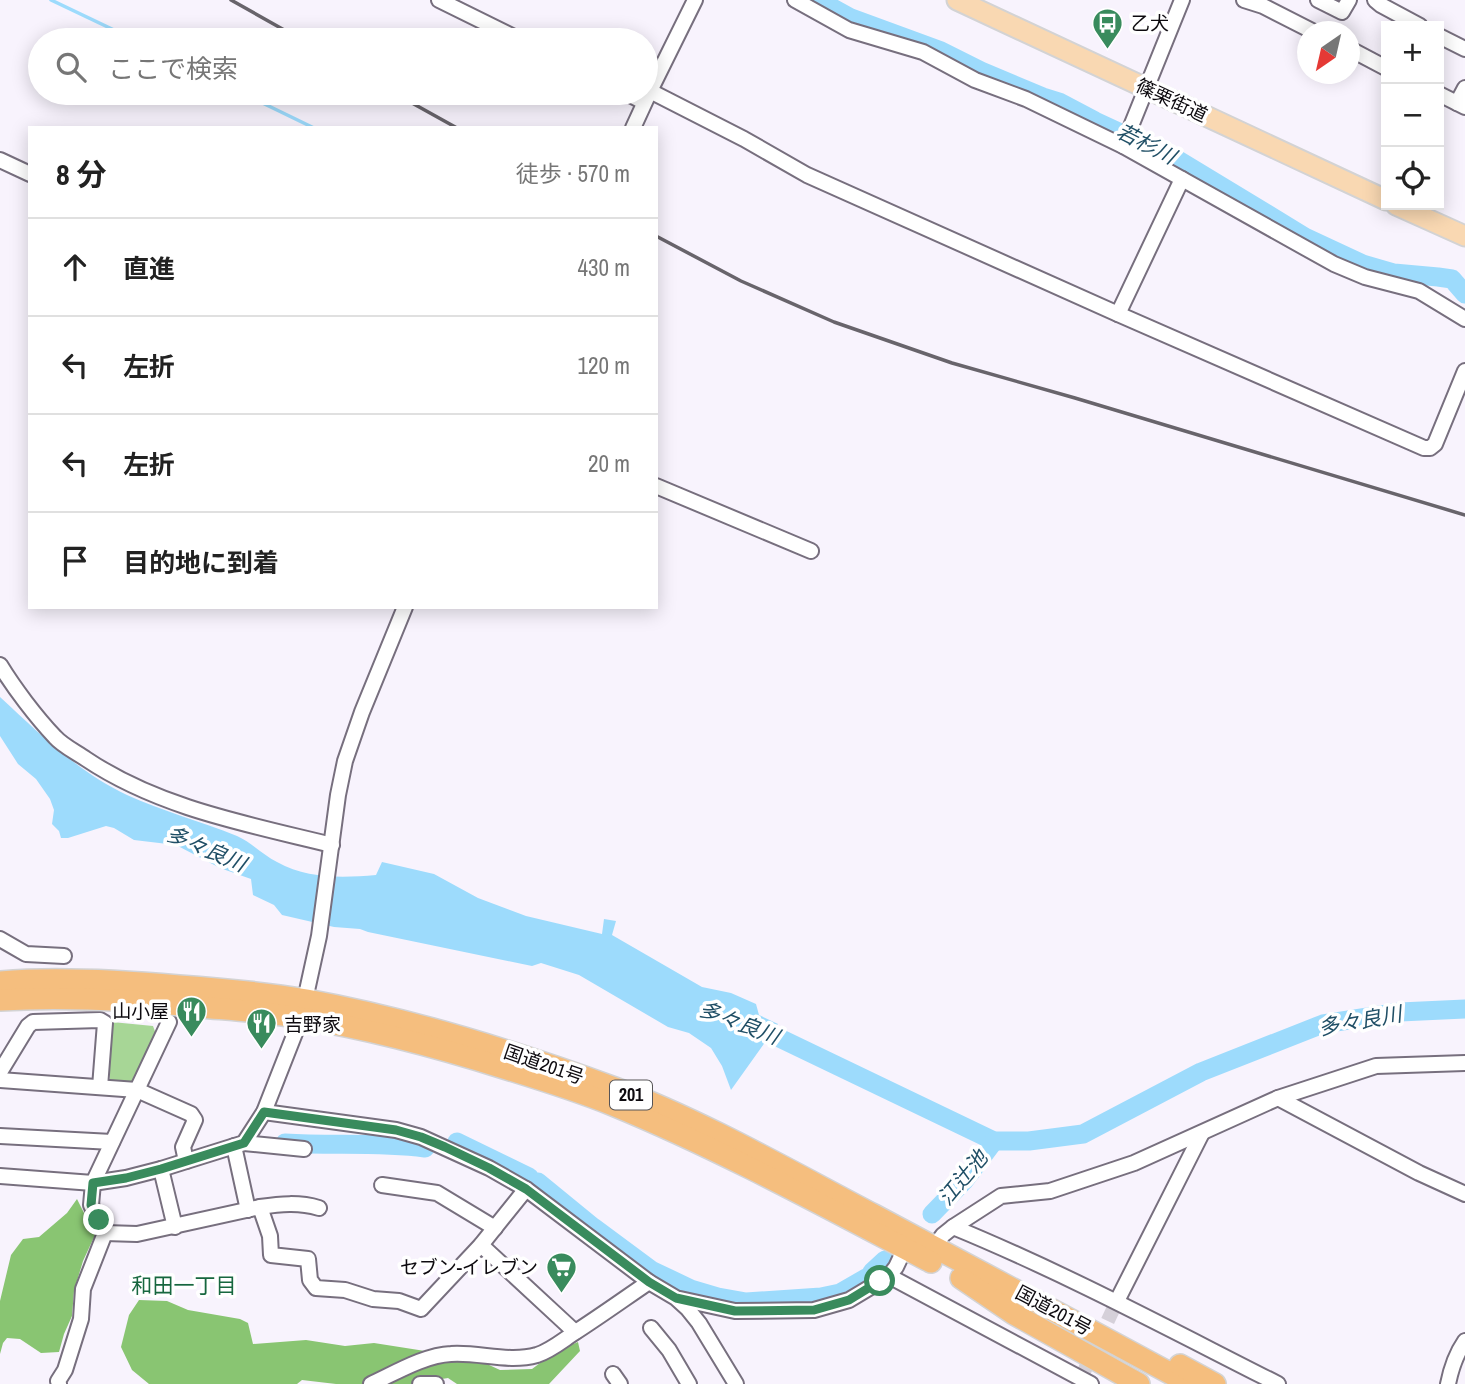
<!DOCTYPE html>
<html lang="ja">
<head>
<meta charset="utf-8">
<style>
	:root { --surface:#fff; --page:#f6f6f6; --text:#222; --muted:#767676; --line:#e0e0e0 }
	body { margin:0; font-family:"Archivo Narrow","Noto Sans JP",sans-serif; background:var(--page); color:var(--text) }
	.controls { position:absolute; right:21px; top:21px; display:grid; overflow:hidden; border-radius:0px; box-shadow:0 4px 18px #0003 }
	.controls button { width:63px; height:63px; display:grid; place-items:center; padding:0; border:0; border-bottom:2px solid var(--line); background:var(--surface); color:var(--text); font:35px sans-serif }
	.compass { position:absolute; left:1297px; top:21px; width:63px; height:63px; border-radius:50%; background:var(--surface); box-shadow:0 4px 18px #0003; rotate:214deg }
	.stop { position:absolute; width:21px; height:21px; margin:-16px; border:5px solid #398b5d; border-radius:50%; background:#fff }
	.stop.end { background:#398b5d; border-color:#fff; box-shadow:0 2px 7px #0008 }
	.list { margin:0; padding:0; list-style:none }
	h2 { display:flex; justify-content:space-between; align-items:center; height:91px; margin:0; padding:0 28px; font-size:30px }
	h2 small { font-size:23px; font-weight:400; color:var(--muted) }
	.list li { display:grid; grid-template-columns:46px 1fr auto; gap:21px; align-items:center; box-sizing:border-box; height:98px; padding:0 28px; border-top:2px solid var(--line) }
	.list b { display:block; font-size:26px; white-space:nowrap }
	.list em { font-size:23px; font-style:normal; color:var(--muted) }
	.icon { flex:none; width:38px; height:38px; fill:none; stroke:currentColor; stroke-width:2; stroke-linecap:round; stroke-linejoin:round }
	.map { position:relative; flex:none; width:1465px; height:1384px; overflow:hidden }
	.search { position:absolute; background:var(--surface); box-shadow:0 4px 18px #0003; left:28px; top:28px; width:630px; height:77px; display:flex; align-items:center; gap:18px; box-sizing:border-box; padding:0 24px; border-radius:38px; color:var(--muted); font-size:26px }
	.panel { position:absolute; background:var(--surface); box-shadow:0 4px 18px #0003; left:28px; top:126px; width:630px; height:483px; border-radius:0px }
	.map>svg:first-child { display:block }
	.green { fill:#a7d696 }
	.forest { fill:#89c572 }
	.water { fill:#9ddbfc }
	.lines { fill:none; stroke-linecap:round; stroke-linejoin:round }
	.stream { stroke:#9ddbfc; stroke-width:3.5 }
	.river { stroke:#9ddbfc; stroke-width:19 }
	.minor-tunnel { stroke:#d5d0d9; stroke-width:14; stroke-dasharray:14 7; stroke-linecap:butt }
	.minor-casing { stroke:#776f7e; stroke-width:18 }
	.major-casing { stroke:#d3d3d4; stroke-width:23 }
	.highway-casing { stroke:#d3d3d4; stroke-width:24 }
	.minor { stroke:#fff; stroke-width:14 }
	.major { stroke:#f9d8b2; stroke-width:19 }
	.highway { stroke:#f5be7e; stroke-width:21 }
	.rail { stroke:#68646b; stroke-width:3.5 }
	.route { stroke:#398b5d; stroke-width:9 }
	.labels { text-anchor:middle; stroke-width:7; stroke-linejoin:round; paint-order:stroke }
	.shield { fill:#fff; stroke:#565457; stroke-width:2 }
	.shield-label { font-size:18px; font-weight:bold; fill:#0d0a0f }
	.poi-label { font-size:19px; fill:#0d0a0f; stroke:#fff; text-anchor:start }
	.street-label { font-size:19px; fill:#0d0a0f; stroke:#fff }
	.water-label { font-size:21px; font-style:italic; fill:#204f66; stroke:#fff }
	.neighbourhood-label { font-size:21px; fill:#17673f; stroke:#fff }
</style>
</head>
<body>
<div class="map">
<svg width="1465" height="1384" viewBox="0 0 1465 1384">
	<rect width="100%" height="100%" fill="#f8f3fd"/>
	<!-- green -->
	<path class="green" d="M112,1022L153,1026L156,1034L135,1080L130,1085L110,1082L108,1043Z"/>
	<!-- forest -->
	<g class="forest">
		<path d="M77,1199L95,1235L83,1261L74,1291L72,1316L64,1334L59,1352L41,1353L20,1339L7,1338L3,1343L0,1354V1301L11,1255L23,1239L39,1237L67,1213Z"/>
		<path d="M139,1300L167,1301L188,1310L240,1319L248,1323L253,1344L306,1340L345,1346L374,1343L476,1359L500,1370L532,1369L555,1352L578,1342L580,1351L549,1384H457L448,1378L412,1384H336L302,1380L297,1384H149L132,1370L121,1347L129,1315Z"/>
	</g>
	<!-- water -->
	<path class="water" d="M0,697C39,733 78,772 127,795C162,811 200,821 237,836C251,842 263,855 277,862C308,879 342,878 376,875L382,862L434,874L478,898L526,916L602,934L604,919L616,921L612,935L702,987L731,993L756,1004L759,1015L778,1024L731,1090L722,1066L711,1048L689,1033L668,1027L579,975L541,963L532,966L368,932L360,929L334,927L282,915L274,905L253,895L251,879L220,868L176,845L134,840L114,828L106,826L68,838H61L59,831L52,824L54,810L50,799L36,779L18,764L0,736Z"/>
	<g class="lines">
		<!-- stream -->
		<g class="stream">
			<path d="M51,0L135,40"/>
			<path d="M242,93L314,128"/>
		</g>
		<!-- river -->
		<g class="river">
			<path d="M818,0L851,18L941,51L981,71L1043,97L1059,102L1095,121L1175,158L1305,237L1363,264L1394,273L1438,277L1452,279L1465,294"/>
			<path d="M748,1026L771,1034L994,1141H1029L1083,1134L1201,1072L1323,1024L1400,1012L1465,1009"/>
			<path d="M457,1142L529,1177"/>
			<path d="M285,1143C331,1146 378,1142 425,1148"/>
			<path d="M538,1182L593,1227L651,1270L691,1289L718,1297L746,1302L821,1297L840,1293L866,1278"/>
			<path d="M932,1214L964,1181L994,1141"/>
			<path d="M872,1272L885,1260"/>
		</g>
		<!-- minor-tunnel -->
		<path class="minor-tunnel" d="M1081,1378L1117,1301"/>
		<defs>
			<g id="minor">
				<path d="M439,0L520,40"/>
				<path d="M795,0L849,30L923,52L975,80L1026,99L1123,146L1334,264L1365,277L1419,291L1465,319"/>
				<path d="M1244,0L1263,6L1314,32"/>
				<path d="M1318,0L1342,12L1349,0"/>
				<path d="M1375,0L1381,5L1420,26"/>
				<path d="M1439,36L1465,49"/>
				<path d="M1350,49L1386,68"/>
				<path d="M650,91L744,139L807,175L1118,314L1424,448H1430L1435,444L1465,371"/>
				<path d="M626,93L644,102"/>
				<path d="M1439,94L1465,107"/>
				<path d="M1457,103L1465,88"/>
				<path d="M633,128L650,91L695,0"/>
				<path d="M1123,146L1182,0"/>
				<path d="M0,160L30,174"/>
				<path d="M1118,314L1182,179"/>
				<path d="M656,486L811,551"/>
				<path d="M0,665C14,688 36,717 55,737C63,746 76,752 86,759C159,808 247,824 332,845"/>
				<path d="M0,939L26,954L64,956"/>
				<path d="M0,1072L28,1026L33,1022L100,1020L105,1023L100,1087"/>
				<path d="M0,1080L137,1090L191,1114L195,1120L183,1147L186,1161"/>
				<path d="M1278,1098L1419,1173L1465,1194"/>
				<path d="M264,1112L396,1130L421,1137L489,1168L526,1189L649,1282L676,1298L687,1308L699,1323L736,1384"/>
				<path d="M0,1136L112,1142"/>
				<path d="M244,1143L304,1149"/>
				<path d="M234,1146L248,1210"/>
				<path d="M161,1169L175,1227"/>
				<path d="M0,1176L93,1183L126,1178L161,1169L244,1143L264,1112L301,1018L319,936L338,795L345,761L362,712L405,607"/>
				<path d="M382,1185L437,1193L495,1228"/>
				<path d="M260,1207C280,1204 299,1202 319,1208"/>
				<path d="M953,1227C1065,1273 1171,1330 1278,1384"/>
				<path d="M105,1233L137,1234L260,1207L270,1236L271,1255L308,1259L310,1280L316,1288L345,1290L373,1299L399,1301L421,1309L481,1245L526,1189"/>
				<path d="M481,1245L575,1332"/>
				<path d="M934,1247L943,1235L953,1227L1001,1196L1050,1191L1134,1163L1278,1098L1376,1066L1465,1063"/>
				<path d="M889,1276L1091,1384"/>
				<path d="M680,1299L735,1311L814,1310L849,1300L889,1276L896,1267L905,1248"/>
				<path d="M1117,1301L1202,1133"/>
				<path d="M651,1328L669,1350L689,1384"/>
				<path d="M613,1374L620,1384"/>
				<path d="M59,1384L58,1381L65,1370L81,1319L83,1289L105,1233L91,1205L93,1183L169,1022"/>
				<path d="M371,1384C395,1373 425,1355 451,1354C480,1352 508,1363 537,1355C550,1351 562,1341 574,1333C599,1317 624,1299 649,1282"/>
				<path d="M420,1384H436"/>
				<path d="M1448,1384C1451,1369 1456,1354 1465,1341"/>
			</g>
			<g id="major">
				<path d="M957,0L1386,200"/>
				<path d="M1396,205L1465,236"/>
			</g>
			<g id="highway">
				<path d="M0,982C58,977 122,981 179,986C222,989 265,993 307,1000C412,1019 514,1051 615,1088C703,1121 790,1171 874,1215C979,1271 1085,1327 1190,1384"/>
				<path d="M0,1000C67,996 135,1000 201,1007C235,1010 268,1012 301,1018C371,1029 440,1048 507,1069C543,1080 578,1091 613,1105C722,1150 826,1207 931,1262"/>
				<path d="M961,1278L1014,1314L1139,1384"/>
				<path d="M1180,1365L1215,1384"/>
			</g>
		</defs>
		<!-- minor casing -->
		<use href="#minor" class="minor-casing"/>
		<!-- major casing -->
		<use href="#major" class="major-casing"/>
		<!-- highway casing -->
		<use href="#highway" class="highway-casing"/>
		<!-- minor -->
		<use href="#minor" class="minor"/>
		<!-- major -->
		<use href="#major" class="major"/>
		<!-- highway -->
		<use href="#highway" class="highway"/>
		<!-- rail -->
		<g class="rail">
			<path d="M231,0L302,40"/>
			<path d="M394,93L457,128"/>
			<path d="M656,236L741,281L834,322L952,363L1075,398L1465,515"/>
		</g>
	</g>
	<g class="lines">
		<!-- route -->
		<path class="route" d="M99,1220L91,1205L93,1183L126,1178L161,1169L244,1143L264,1112L396,1130L421,1137L445,1147L489,1168L526,1189L649,1282L676,1298L735,1311L814,1310L849,1300L880,1281"/>
	</g>
	<!-- icons -->
	<defs>
		<symbol id="bus-pin" viewBox="-11 -11 22 30"><path d="M0 17L-7.5 6A9.5 9.5 0 1 1 7.5 6Z" fill="#398b5d" stroke="#fff"/><path d="M-5-6H5V4H4V6H2V4H-2V6H-4V4H-5ZM-3.5-4V0h7V-4ZM-3.5 1.2v1.5H-2V1.2ZM2 1.2v1.5H3.5V1.2Z" fill="#fff"/></symbol>
		<symbol id="restaurant-pin" viewBox="-11 -11 22 30"><path d="M0 17L-7.5 6A9.5 9.5 0 1 1 7.5 6Z" fill="#398b5d" stroke="#fff"/><path d="M-5-6h1v4h1v-4h1v4h1v-4h1v5L-1.5 .5V6h-2V.5L-5-1ZM5-6V6H3V1.5H1.5Q1.5-4 5-6Z" fill="#fff"/></symbol>
		<symbol id="supermarket-pin" viewBox="-11 -11 22 30"><path d="M0 17L-7.5 6A9.5 9.5 0 1 1 7.5 6Z" fill="#398b5d" stroke="#fff"/><path d="M-6-5.5h2.5l.6 2H6L4.5 2H-2.5L-4.4-4H-6ZM-1.5 3.2a1.3 1.3 0 1 0 .1 0ZM3 3.2a1.3 1.3 0 1 0 .1 0Z" fill="#fff"/></symbol>
	</defs>
	<g fill-rule="evenodd">
		<use href="#bus-pin" x="1090" y="6" width="35" height="47"/>
		<use href="#restaurant-pin" x="174" y="994" width="35" height="47"/>
		<use href="#restaurant-pin" x="244" y="1006" width="35" height="47"/>
		<use href="#supermarket-pin" x="544" y="1250" width="35" height="47"/>
	</g>
	<g class="labels">
		<!-- shield labels -->
		<rect class="shield" x="610" y="1080.5" width="42" height="29" rx="5"/>
		<g class="shield-label">
			<text x="631" y="1101">201</text>
		</g>
		<!-- poi labels -->
		<g class="poi-label">
			<text x="1131" y="30">乙犬</text>
			<text x="169" y="1018" text-anchor="end">山小屋</text>
			<text x="284" y="1031">吉野家</text>
			<text x="538" y="1274" text-anchor="end">セブン-イレブン</text>
		</g>
		<!-- street labels -->
		<g class="street-label">
			<text transform="translate(1172 100) rotate(25)" y="7">篠栗街道</text>
			<text transform="translate(544 1064) rotate(19)" y="7">国道201号</text>
			<text transform="translate(1054 1310) rotate(28)" y="7">国道201号</text>
		</g>
		<!-- water labels -->
		<g class="water-label">
			<text transform="translate(1146 144) rotate(27)" y="7">若杉川</text>
			<text transform="translate(206 849) rotate(23)" y="7">多々良川</text>
			<text transform="translate(1360 1021) rotate(-10)" y="7">多々良川</text>
			<text transform="translate(739 1023) rotate(21)" y="7">多々良川</text>
			<text transform="translate(963 1178) rotate(-50)" y="7">江辻池</text>
		</g>
		<!-- neighbourhood labels -->
		<g class="neighbourhood-label">
			<text x="184" y="1293">和田一丁目</text>
		</g>
	</g>
</svg>
<div class="controls">
<button>+</button>
<button>−</button>
<button><svg class="icon" aria-label="locate" viewBox="0 0 24 24"><circle cx="12" cy="12" r="6"/><path d="M12 2v4M12 18v4M2 12h4M18 12h4"/></svg></button>
</div>
<svg class="compass" viewBox="-18 -18 36 36"><path d="M0-13l5 13h-10z" fill="#e53935"/><path d="M0 13l5-13h-10z" fill="#767676"/></svg>
<div class="stop" style="left:880px;top:1281px"></div>
<div class="stop end" style="left:99px;top:1220px"></div>
<div class="search"><svg class="icon" aria-label="search" viewBox="0 0 24 24"><circle cx="10" cy="10" r="6"/><path d="M15 15l6 6"/></svg>ここで検索</div>
<section class="panel">
<h2>8 分<small>徒歩 · 570 m</small></h2>
<ul class="list">
<li><svg class="icon" aria-label="ahead" viewBox="0 0 24 24"><path d="M12 20V5M6 11l6-6 6 6"/></svg><div><b>直進</b></div><em>430 m</em></li>
<li><svg class="icon" aria-label="left" viewBox="0 0 24 24"><path d="M17 20v-9H6M10 6l-5 5 5 5"/></svg><div><b>左折</b></div><em>120 m</em></li>
<li><svg class="icon" aria-label="left" viewBox="0 0 24 24"><path d="M17 20v-9H6M10 6l-5 5 5 5"/></svg><div><b>左折</b></div><em>20 m</em></li>
<li><svg class="icon" aria-label="arrive" viewBox="0 0 24 24"><path d="M6 21V4h12l-3 4 3 4H6"/></svg><div><b>目的地に到着</b></div></li>
</ul>
</section>
</div>
</body>
</html>
